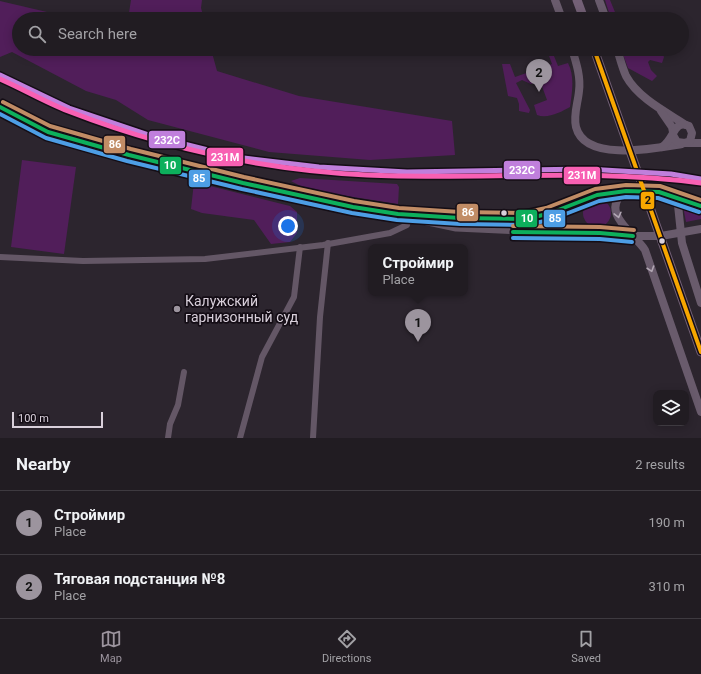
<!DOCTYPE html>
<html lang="en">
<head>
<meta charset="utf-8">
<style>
	:root { --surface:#211c22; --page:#2d292f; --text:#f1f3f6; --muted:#a2a1a5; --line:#3e3a40; --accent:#9c949e }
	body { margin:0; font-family:Roboto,sans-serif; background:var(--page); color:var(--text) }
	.controls { position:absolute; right:12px; bottom:12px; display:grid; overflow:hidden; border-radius:8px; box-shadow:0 2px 10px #0003 }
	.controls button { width:36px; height:36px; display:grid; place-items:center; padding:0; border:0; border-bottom:1px solid var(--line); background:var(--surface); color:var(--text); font:20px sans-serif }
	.scale { position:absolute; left:12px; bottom:10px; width:91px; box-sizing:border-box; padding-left:4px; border:2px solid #d9d0db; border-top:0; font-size:11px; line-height:14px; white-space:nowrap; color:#d9d0db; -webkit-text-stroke:3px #140d15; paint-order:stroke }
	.you { position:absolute; left:288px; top:226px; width:14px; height:14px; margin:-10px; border:3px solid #fff; border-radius:50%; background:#1a73e8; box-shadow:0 0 0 6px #1a73e833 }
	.badge { display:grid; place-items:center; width:26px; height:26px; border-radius:50%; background:var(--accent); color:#111; font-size:13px; font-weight:700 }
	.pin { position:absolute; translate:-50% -33px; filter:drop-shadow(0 1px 2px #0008) }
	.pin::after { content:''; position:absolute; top:21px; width:14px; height:12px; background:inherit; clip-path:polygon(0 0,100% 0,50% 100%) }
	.popup { position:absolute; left:368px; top:244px; width:100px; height:52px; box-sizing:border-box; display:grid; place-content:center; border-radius:8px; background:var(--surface); filter:drop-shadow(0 1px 3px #0005); font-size:13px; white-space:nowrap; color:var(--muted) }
	.popup b { font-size:15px; color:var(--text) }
	.popup::after { content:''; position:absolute; left:50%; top:100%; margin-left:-8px; border:8px solid transparent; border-top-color:var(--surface) }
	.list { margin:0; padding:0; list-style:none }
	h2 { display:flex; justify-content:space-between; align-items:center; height:52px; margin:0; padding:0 16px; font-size:17px }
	h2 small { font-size:13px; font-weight:400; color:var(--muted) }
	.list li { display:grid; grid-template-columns:26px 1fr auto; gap:12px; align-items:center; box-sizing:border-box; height:64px; padding:0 16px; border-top:1px solid var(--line) }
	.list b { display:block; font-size:15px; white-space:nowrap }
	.list p { margin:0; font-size:13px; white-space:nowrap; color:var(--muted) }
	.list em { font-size:13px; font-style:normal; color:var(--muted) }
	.icon { flex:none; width:22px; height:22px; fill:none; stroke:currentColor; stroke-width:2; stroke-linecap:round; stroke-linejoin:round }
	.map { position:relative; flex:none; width:701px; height:438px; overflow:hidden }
	.search { position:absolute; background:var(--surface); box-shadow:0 2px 10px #0003; left:12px; right:12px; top:12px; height:44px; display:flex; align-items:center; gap:10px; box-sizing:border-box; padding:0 14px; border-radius:22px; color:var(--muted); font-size:15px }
	.sheet { height:180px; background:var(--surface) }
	nav { display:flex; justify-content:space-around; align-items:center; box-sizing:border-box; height:56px; border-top:1px solid var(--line); background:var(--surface); font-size:11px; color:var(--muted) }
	nav a { display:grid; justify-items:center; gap:2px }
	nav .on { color:var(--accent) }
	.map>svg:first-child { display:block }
	.green { fill:#511e5a }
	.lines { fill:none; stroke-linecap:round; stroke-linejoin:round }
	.minor { stroke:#645766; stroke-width:6 }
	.tertiary { stroke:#645766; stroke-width:7 }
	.secondary { stroke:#695b6c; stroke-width:8 }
	.primary { stroke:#736076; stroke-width:9 }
	.bus-1-casing { stroke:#140d15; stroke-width:7 }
	.bus-2-casing { stroke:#140d15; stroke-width:7 }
	.bus-3-casing { stroke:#140d15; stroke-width:7 }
	.bus-4-casing { stroke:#140d15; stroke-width:7 }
	.bus-1 { stroke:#0daf5c; stroke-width:4 }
	.bus-2 { stroke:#4d9ee5; stroke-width:4 }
	.bus-3 { stroke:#c18c65; stroke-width:4 }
	.bus-4 { stroke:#f7a600; stroke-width:4 }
	.rail-1-casing { stroke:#140d15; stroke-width:8 }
	.rail-2-casing { stroke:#140d15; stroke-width:8 }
	.rail-1 { stroke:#c07fdc; stroke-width:5 }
	.rail-2 { stroke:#f860b3; stroke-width:5 }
	.oneway { stroke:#b2a7b4 }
	.bus-dot { fill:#d9d0db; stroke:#140d15; stroke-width:1.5 }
	.poi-dot { fill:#9c949e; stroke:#140d15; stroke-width:1.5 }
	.labels { text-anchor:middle; stroke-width:3.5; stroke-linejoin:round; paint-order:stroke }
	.poi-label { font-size:14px; fill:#d9d0db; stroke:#140d15; text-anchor:start }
	.line-badge { stroke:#140d15; stroke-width:1.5 }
	.badge-label { font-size:11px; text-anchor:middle; font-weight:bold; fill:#fff }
	.pale-badge-label { font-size:11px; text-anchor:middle; font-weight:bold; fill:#111 }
</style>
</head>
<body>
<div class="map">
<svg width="701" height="438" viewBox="0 0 701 438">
	<rect width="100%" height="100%" fill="#2c252e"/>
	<!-- green -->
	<g class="green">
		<path d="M131,0H202L201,8L204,19H128Z"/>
		<path d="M605,0H610L617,17L646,13L632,19H611Z"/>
		<path d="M0,1L47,12L64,19H19V49H211L217,71L299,96L452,121L455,155L370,160L269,152L148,120L116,100L86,91L12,52L0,57Z"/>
		<path d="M621,49H660L664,57L662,63L650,60L648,62L651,70L657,76L652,81L628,68Z"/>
		<path d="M552,51L558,66L568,63C575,77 572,92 570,107C561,112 548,119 537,115L534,105L547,100L540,81L531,84L522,80L516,83L530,110L529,113L519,111V104L517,98L508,96L502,64H510L515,77L552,64L548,53Z"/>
		<path d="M22,160L76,167L64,254L11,247Z"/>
		<path d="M300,178L397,184L399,187L398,204L308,190L291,181Z"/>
		<path d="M194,182L290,206L297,212V233L290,242L271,244L254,220L202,213L191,209Z"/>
		<circle cx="597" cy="213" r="14"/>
		<path d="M683,206L701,214V219L686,222Z"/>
		<path d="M461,224L582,226L583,229L466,226Z"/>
	</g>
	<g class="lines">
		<!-- minor -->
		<g class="minor">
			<path d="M0,257L83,261L205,259L323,245L390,233L407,225L408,218"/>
			<path d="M168,438L170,424L178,405L184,372"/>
			<path d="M240,438L262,357L294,297L300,247"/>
			<path d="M313,438L320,317L328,243"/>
		</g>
		<!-- tertiary -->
		<g class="tertiary">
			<path d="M0,107L48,132L129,155L243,183L353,207L398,214L460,218L524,219L548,214L597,195L626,191"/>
			<path d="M409,218L456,228L633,236"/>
		</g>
		<!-- secondary -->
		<g class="secondary">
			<path d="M555,0L562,19"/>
			<path d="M599,0L606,19"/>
			<path d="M572,49C576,62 581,77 579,91C578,103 573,115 576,127C585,163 657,148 682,144"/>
			<path d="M617,49C620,58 622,67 626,76C638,98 666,112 686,125"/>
			<path d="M661,111L672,127L673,132"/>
			<path d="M686,143H701"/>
			<path d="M662,147C675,139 673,119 689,126L692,133L690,141L685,143L677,142L673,135"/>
			<path d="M673,196L678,205L682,243L701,303"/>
			<path d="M701,206L659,192L626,191C597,211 635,234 645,250L701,412"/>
			<path d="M633,236H661L701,229"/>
		</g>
		<!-- primary -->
		<g class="primary">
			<path d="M577,0L584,19"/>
			<path d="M594,49L701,352"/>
		</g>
		<defs>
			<g id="bus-1">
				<path d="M0,107L48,132L129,155L243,183L353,207L398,214L460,218L524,219L548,214L597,195L626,191L659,192L701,206"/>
				<path d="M513,232L600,233L633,236"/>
			</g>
			<g id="bus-2">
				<path d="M0,114L46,138L127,161L242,189L352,213L397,220L460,224L525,225L550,220L599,201L626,197L658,198L699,212"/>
				<path d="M513,238L600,239L632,242"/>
			</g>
			<g id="bus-3">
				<path d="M3,102L50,126L131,149L244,177L354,201L399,208L460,212L523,213L546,208L595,189L626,185L660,186L701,200"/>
				<path d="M513,226L600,227L634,230"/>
			</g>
			<path id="bus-4" d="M594,49L701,352"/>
		</defs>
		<!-- bus-1 casing -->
		<use href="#bus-1" class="bus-1-casing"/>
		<!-- bus-2 casing -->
		<use href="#bus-2" class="bus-2-casing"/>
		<!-- bus-3 casing -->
		<use href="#bus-3" class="bus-3-casing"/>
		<!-- bus-4 casing -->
		<use href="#bus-4" class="bus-4-casing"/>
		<!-- bus-1 -->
		<use href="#bus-1" class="bus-1"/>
		<!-- bus-2 -->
		<use href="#bus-2" class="bus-2"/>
		<!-- bus-3 -->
		<use href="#bus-3" class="bus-3"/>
		<!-- bus-4 -->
		<use href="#bus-4" class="bus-4"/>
		<defs>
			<path id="rail-1" d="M0,75L69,108L152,136L236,157L319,167L407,172L587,169L671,174L701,179"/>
			<path id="rail-2" d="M0,79C23,89 45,102 68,111C163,148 265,170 367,175C479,180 588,168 701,183"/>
		</defs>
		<!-- rail-1 casing -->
		<use href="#rail-1" class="rail-1-casing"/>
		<!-- rail-2 casing -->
		<use href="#rail-2" class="rail-2-casing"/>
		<!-- rail-1 -->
		<use href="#rail-1" class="rail-1"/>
		<!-- rail-2 -->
		<use href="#rail-2" class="rail-2"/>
	</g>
	<!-- one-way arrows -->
	<defs><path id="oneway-chevron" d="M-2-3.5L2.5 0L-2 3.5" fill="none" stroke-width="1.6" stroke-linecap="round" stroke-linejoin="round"/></defs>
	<g class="oneway">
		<use href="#oneway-chevron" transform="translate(618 215) rotate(76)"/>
		<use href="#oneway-chevron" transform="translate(651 269) rotate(71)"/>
	</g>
	<!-- markers -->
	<g class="bus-dot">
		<circle cx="504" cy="213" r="3.5"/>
		<circle cx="662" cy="241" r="3.5"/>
	</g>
	<circle class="poi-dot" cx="177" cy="309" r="4"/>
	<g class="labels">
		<!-- poi labels -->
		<g class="poi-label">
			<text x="185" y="306">Калужский<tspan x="185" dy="16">гарнизонный суд</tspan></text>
		</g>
	</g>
	<g class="line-badge">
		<rect x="148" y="130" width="38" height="19" rx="4" fill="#c07fdc"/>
		<rect x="103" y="135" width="23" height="19" rx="4" fill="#c18c65"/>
		<rect x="206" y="147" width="38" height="20" rx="4" fill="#f860b3"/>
		<rect x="159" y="156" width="23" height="19" rx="4" fill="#0daf5c"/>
		<rect x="503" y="160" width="38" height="20" rx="4" fill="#c07fdc"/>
		<rect x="563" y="166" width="38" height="19" rx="4" fill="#f860b3"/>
		<rect x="188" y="169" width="23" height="19" rx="4" fill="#4d9ee5"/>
		<rect x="640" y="191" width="15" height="19" rx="4" fill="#f7a600"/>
		<rect x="456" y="203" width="23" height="19" rx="4" fill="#c18c65"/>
		<rect x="543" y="209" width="23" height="19" rx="4" fill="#4d9ee5"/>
		<rect x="515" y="209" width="23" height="19" rx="4" fill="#0daf5c"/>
	</g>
	<g class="badge-label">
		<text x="167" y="144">232C</text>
		<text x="115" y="148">86</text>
		<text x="225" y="161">231М</text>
		<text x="170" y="169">10</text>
		<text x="522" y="174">232C</text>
		<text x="582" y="179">231М</text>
		<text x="199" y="182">85</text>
		<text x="468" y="216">86</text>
		<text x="555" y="222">85</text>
		<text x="527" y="222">10</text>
	</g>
	<g class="pale-badge-label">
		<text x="648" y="204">2</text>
	</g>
</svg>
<div class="controls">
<button><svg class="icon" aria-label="layers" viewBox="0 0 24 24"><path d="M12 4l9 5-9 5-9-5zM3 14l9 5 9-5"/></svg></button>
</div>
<div class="scale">100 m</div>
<div class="you"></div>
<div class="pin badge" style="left:418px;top:342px">1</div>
<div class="popup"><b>Строймир</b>Place</div>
<div class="pin badge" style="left:539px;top:92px">2</div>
<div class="search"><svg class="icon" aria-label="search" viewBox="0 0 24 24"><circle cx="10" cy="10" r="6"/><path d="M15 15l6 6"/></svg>Search here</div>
</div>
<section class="sheet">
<h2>Nearby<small>2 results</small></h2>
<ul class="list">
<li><span class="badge">1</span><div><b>Строймир</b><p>Place</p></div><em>190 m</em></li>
<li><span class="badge">2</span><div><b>Тяговая подстанция №8</b><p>Place</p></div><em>310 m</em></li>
</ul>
</section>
<nav>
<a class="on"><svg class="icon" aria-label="map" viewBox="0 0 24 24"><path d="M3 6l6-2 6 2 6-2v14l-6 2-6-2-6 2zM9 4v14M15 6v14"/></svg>Map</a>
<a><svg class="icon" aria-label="directions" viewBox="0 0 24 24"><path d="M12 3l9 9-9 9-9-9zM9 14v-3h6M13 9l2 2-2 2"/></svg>Directions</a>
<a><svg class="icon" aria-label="saved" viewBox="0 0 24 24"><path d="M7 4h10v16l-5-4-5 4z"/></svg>Saved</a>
</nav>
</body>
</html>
